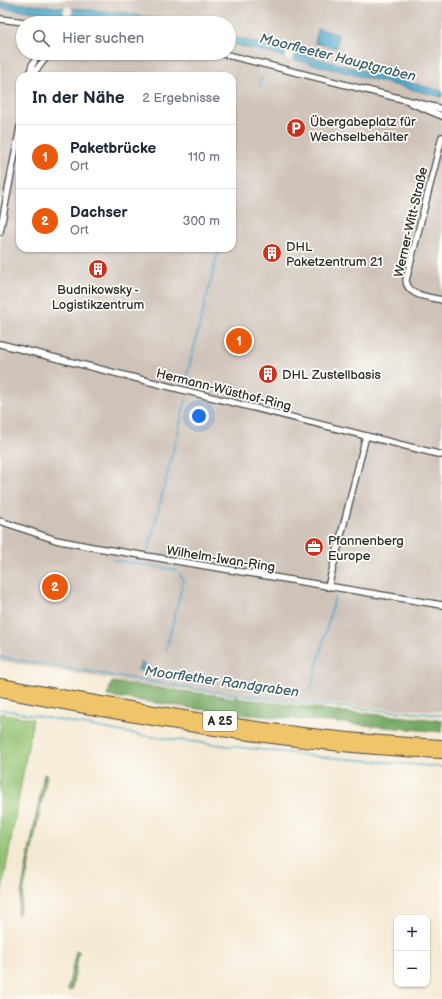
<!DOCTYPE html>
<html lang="de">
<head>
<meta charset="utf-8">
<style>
	:root { --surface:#fff; --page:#f6f6f7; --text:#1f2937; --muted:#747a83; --line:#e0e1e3; --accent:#ea580c }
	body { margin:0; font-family:"Balsamiq Sans",sans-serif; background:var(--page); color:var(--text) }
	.controls { position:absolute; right:12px; bottom:12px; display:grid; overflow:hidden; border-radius:8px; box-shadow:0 1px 3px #0004 }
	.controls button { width:36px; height:36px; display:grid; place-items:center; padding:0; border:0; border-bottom:1px solid var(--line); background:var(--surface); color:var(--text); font:20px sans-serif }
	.you { position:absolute; left:199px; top:416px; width:14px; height:14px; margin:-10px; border:3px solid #fff; border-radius:50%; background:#1a73e8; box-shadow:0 0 0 6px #1a73e833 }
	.badge { display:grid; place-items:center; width:26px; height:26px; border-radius:50%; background:var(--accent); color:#fff; font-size:13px; font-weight:700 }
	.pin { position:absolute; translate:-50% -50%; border:2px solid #fff; box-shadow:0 1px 4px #0006 }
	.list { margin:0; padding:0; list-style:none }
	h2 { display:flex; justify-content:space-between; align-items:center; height:52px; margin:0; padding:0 16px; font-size:17px }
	h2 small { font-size:13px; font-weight:400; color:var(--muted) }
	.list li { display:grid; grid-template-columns:26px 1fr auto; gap:12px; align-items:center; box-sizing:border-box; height:64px; padding:0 16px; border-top:1px solid var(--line) }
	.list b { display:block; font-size:15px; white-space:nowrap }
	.list p { margin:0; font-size:13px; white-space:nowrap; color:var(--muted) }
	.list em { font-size:13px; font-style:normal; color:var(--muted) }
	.icon { flex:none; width:22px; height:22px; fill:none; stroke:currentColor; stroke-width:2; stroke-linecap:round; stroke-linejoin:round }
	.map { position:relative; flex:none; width:442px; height:999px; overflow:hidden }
	.search { position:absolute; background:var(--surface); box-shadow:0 1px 3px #0004; left:16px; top:16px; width:220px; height:44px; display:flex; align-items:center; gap:10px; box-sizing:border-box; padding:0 14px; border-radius:22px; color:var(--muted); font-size:15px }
	.panel { position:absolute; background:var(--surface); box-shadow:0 1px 3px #0004; left:16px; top:72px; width:220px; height:180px; border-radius:12px }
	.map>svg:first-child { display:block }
	.industrial { fill:#cec2b9; fill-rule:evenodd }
	.green { fill:#93c271; stroke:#5f764e }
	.forest { fill:#76a863; stroke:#506a47 }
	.water { fill:#4ba7c9; stroke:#3b697a }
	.pier { fill:#f5e9d3 }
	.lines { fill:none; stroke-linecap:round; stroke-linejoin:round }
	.stream { stroke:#4ba7c9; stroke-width:1.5 }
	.street-casing { stroke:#494844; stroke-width:8 }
	.highway-casing { stroke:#494844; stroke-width:12 }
	.street { stroke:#fff; stroke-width:5.5 }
	.highway { stroke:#f0c469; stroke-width:10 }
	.labels { text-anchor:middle; stroke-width:3.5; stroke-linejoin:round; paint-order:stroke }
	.shield { fill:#fdfcf7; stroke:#6a6a68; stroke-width:1 }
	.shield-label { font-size:12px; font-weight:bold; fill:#2b2b2b }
	.poi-label { font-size:13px; fill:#2b2b2b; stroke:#fdfcf7; text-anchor:start }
	.street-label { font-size:13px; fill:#2b2b2b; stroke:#fdfcf7 }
	.water-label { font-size:14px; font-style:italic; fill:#385d6a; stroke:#fdfcf7 }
</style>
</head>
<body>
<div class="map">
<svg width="442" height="999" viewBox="0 0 442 999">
	<rect width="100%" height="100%" fill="#fdfcf7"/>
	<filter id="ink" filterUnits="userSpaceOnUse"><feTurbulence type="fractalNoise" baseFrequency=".025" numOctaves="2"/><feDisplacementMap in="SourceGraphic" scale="8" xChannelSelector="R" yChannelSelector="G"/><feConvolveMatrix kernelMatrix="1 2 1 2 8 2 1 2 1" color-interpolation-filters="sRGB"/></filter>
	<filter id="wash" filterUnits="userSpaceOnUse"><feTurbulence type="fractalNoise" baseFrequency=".012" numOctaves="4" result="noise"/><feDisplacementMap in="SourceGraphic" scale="16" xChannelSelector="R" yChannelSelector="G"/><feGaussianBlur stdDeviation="0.9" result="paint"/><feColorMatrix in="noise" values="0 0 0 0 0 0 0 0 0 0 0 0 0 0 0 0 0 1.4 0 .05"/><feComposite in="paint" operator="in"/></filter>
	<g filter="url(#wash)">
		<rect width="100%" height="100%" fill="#f5e9d3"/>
		<!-- industrial -->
		<path class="industrial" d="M0,0H442V711L401,709L266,699L131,683L0,661ZM23,23H229V53H23ZM20,76H232V248H20Z"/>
		<!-- green -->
		<path class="green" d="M0,713L33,719L0,901Z"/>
		<!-- forest -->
		<g class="forest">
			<path d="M112,682L346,712L442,720V732L227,713L107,696Z"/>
			<path d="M44,774L47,775L19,914H17Z"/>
			<path d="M78,950L79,952L72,990L69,991L68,989L76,951Z"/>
		</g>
		<!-- water -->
		<g class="water">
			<path d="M0,2L127,13L174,23H141L0,8Z"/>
			<path d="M318,29L338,34L337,48L315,43Z"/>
			<path d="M229,36L442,91V97L229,43Z"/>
			<path d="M141,662L148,669V671L138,670Z"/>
		</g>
		<!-- pier -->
		<g class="pier">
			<circle cx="68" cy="11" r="4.5"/>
			<path d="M287,49L294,51L292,61L285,59Z"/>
		</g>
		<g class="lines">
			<!-- stream -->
			<g class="stream">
				<path d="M260,86L261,78"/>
				<path d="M0,147H1"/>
				<path d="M185,383L219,248"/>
				<path d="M148,551L186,400"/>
				<path d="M113,560L176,570"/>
				<path d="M166,651L183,581L180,574"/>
				<path d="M0,657L200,690L308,704L442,715"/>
				<path d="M310,692L335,597"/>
				<path d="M0,709L145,736L323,757L442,767"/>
			</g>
		</g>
	</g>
	<g filter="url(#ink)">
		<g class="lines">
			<defs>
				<g id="street">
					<path d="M0,19L32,23"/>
					<path d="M220,53L442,109"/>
					<path d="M29,76L32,65L39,53"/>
					<path d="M31,76L50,53"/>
					<path d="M411,103L442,116"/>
					<path d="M442,137L406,280C407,296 429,297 442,300"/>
					<path d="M0,232L20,127"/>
					<path d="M0,344L442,455"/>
					<path d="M0,521L56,540L92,547L442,605"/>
					<path d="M328,587L366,436"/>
				</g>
				<g id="highway">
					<path d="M0,684C146,710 294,738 442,745"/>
					<path d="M0,692C146,720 293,747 442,753"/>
				</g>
			</defs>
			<!-- street casing -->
			<use href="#street" class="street-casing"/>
			<!-- highway casing -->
			<use href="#highway" class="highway-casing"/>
			<!-- street -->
			<use href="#street" class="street"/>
			<!-- highway -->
			<use href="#highway" class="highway"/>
		</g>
	</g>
	<!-- icons -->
	<defs>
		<symbol id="parking-disc" viewBox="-11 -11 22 22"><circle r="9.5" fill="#c8321e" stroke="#fdfcf7"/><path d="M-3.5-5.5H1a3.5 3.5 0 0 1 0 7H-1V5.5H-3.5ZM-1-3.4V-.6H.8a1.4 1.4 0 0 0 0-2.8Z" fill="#fff"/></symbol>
		<symbol id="building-disc" viewBox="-11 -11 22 22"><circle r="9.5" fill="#c8321e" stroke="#fdfcf7"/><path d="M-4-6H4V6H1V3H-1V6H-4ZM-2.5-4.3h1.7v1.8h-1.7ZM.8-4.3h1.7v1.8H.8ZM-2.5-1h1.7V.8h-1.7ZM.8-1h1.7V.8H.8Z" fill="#fff"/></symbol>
		<symbol id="office-disc" viewBox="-11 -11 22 22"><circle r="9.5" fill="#c8321e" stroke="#fdfcf7"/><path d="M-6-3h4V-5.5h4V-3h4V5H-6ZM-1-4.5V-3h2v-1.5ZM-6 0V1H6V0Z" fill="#fff"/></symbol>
	</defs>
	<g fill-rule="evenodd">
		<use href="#parking-disc" x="285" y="117" width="22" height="22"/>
		<use href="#building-disc" x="261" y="242" width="22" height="22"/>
		<use href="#building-disc" x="87" y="258" width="22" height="22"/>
		<use href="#building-disc" x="257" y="363" width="22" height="22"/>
		<use href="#office-disc" x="303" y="536" width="22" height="22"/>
	</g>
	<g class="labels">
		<!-- shield labels -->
		<rect class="shield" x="203" y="711" width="34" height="20" rx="3"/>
		<g class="shield-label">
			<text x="220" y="725">A 25</text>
		</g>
		<!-- poi labels -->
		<g class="poi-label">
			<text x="310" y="126">Übergabeplatz für<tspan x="310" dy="15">Wechselbehälter</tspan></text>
			<text x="286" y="251">DHL<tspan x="286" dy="15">Paketzentrum 21</tspan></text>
			<text x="98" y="294" text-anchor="middle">Budnikowsky -<tspan x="98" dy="15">Logistikzentrum</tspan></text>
			<text x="282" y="379">DHL Zustellbasis</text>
			<text x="328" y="545">Pfannenberg<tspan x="328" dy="15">Europe</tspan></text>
		</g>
		<!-- street labels -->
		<g class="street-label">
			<text transform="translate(410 222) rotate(-77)" y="5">Werner-Witt-Straße</text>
			<text transform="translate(224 389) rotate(14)" y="5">Hermann-Wüsthof-Ring</text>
			<text transform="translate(221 558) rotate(9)" y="5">Wilhelm-Iwan-Ring</text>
		</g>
		<!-- water labels -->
		<g class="water-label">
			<text transform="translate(338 57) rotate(14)" y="5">Moorfleeter Hauptgraben</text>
			<text transform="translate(222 681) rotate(8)" y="5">Moorflether Randgraben</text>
		</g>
	</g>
</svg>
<div class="controls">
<button>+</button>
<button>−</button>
</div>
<div class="you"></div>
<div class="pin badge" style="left:239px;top:341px">1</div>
<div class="pin badge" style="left:55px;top:587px">2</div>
<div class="search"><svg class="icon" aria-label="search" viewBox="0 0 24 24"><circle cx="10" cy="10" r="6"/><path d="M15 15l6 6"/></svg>Hier suchen</div>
<section class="panel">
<h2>In der Nähe<small>2 Ergebnisse</small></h2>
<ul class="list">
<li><span class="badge">1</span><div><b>Paketbrücke</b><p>Ort</p></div><em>110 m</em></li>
<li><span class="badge">2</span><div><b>Dachser</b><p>Ort</p></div><em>300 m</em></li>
</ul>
</section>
</div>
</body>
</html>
